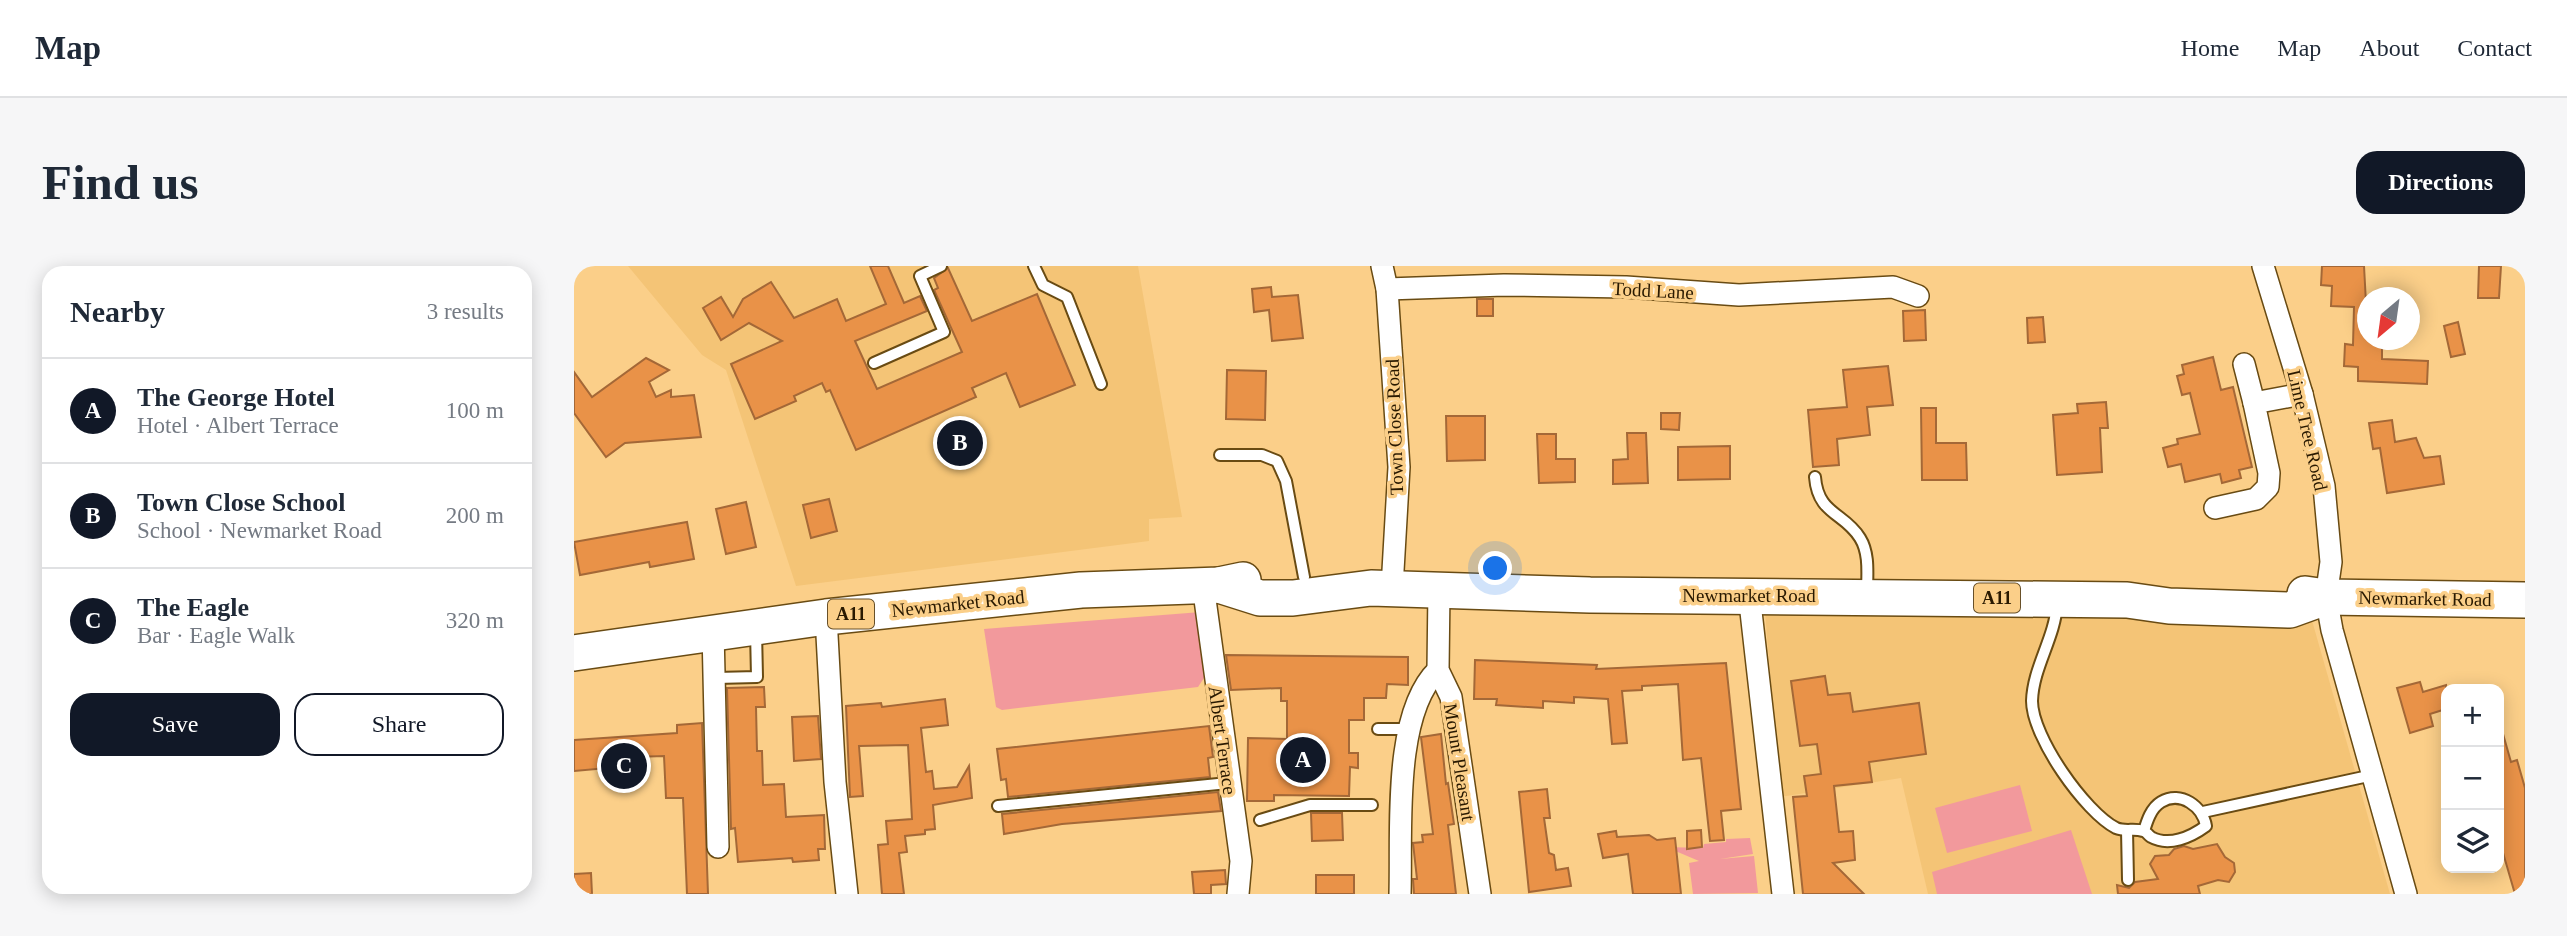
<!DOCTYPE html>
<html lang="en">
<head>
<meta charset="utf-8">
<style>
	:root { --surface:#fff; --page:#f6f6f7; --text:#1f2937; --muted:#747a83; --line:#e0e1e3; --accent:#111827 }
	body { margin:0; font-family:Georgia,serif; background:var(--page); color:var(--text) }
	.controls { position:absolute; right:21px; bottom:21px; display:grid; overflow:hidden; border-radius:14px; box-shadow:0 4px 18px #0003 }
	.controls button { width:63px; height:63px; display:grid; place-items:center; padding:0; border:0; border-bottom:2px solid var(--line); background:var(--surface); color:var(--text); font:35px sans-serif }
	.compass { position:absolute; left:1783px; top:21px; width:63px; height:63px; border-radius:50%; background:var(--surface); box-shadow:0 4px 18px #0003; rotate:209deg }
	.you { position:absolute; left:922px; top:303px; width:24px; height:24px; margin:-18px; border:5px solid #fff; border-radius:50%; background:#1a73e8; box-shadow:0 0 0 10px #1a73e833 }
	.badge { display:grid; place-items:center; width:46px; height:46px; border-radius:50%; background:var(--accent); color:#fff; font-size:23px; font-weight:700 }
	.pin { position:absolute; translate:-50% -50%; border:4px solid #fff; box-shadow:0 2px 7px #0006 }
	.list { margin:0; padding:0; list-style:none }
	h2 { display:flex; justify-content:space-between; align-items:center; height:91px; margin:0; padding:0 28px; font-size:30px }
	h2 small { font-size:23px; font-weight:400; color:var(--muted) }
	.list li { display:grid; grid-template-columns:46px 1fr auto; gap:21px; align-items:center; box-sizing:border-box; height:105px; padding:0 28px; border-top:2px solid var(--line) }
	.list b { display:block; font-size:26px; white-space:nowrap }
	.list p { margin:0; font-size:23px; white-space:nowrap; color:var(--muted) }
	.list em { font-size:23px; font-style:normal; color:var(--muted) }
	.actions { display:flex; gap:14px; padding:21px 28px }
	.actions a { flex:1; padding:16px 0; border:2px solid var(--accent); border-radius:21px; text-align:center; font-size:24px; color:var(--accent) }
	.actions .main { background:var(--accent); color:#fff }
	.icon { flex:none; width:38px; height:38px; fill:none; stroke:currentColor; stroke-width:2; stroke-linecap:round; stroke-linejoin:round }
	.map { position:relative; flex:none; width:1951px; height:628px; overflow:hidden; border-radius:21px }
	header { display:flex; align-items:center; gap:42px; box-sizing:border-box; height:98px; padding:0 35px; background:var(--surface); border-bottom:2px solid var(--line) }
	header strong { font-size:33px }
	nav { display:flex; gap:38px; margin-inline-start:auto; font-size:24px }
	.intro { display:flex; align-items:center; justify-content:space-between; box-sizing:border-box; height:168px; padding:0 42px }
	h1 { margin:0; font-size:49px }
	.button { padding:18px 32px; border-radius:21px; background:var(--accent); color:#fff; font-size:24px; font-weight:700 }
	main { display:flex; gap:42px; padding:0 42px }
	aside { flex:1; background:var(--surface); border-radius:21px; box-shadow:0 4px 18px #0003 }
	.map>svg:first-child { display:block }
	.built { fill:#f4c476 }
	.green { fill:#f2999c }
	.building { fill:#e99248; stroke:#a46837; stroke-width:2 }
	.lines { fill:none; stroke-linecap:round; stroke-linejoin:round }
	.service-casing { stroke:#694b13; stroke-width:14 }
	.minor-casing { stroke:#694b13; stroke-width:24 }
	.primary-casing { stroke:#694b13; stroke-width:38 }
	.service { stroke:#fff; stroke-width:10 }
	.minor { stroke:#fff; stroke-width:21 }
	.primary { stroke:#fff; stroke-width:35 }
	.labels { text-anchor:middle; stroke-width:7; stroke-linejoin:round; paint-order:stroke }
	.shield { fill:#fbcf89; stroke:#685029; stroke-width:2 }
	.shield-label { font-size:18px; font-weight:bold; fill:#291900 }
	.street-label { font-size:19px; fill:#291900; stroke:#fbcf89 }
</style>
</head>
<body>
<header>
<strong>Map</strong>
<nav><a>Home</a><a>Map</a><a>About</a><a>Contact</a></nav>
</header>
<div class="intro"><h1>Find us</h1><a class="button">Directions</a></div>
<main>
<aside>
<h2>Nearby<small>3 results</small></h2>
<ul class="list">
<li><span class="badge">A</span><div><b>The George Hotel</b><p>Hotel · Albert Terrace</p></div><em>100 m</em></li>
<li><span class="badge">B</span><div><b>Town Close School</b><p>School · Newmarket Road</p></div><em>200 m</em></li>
<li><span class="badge">C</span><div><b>The Eagle</b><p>Bar · Eagle Walk</p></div><em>320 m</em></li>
</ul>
<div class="actions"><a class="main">Save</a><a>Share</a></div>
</aside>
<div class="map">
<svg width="1951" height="628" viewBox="0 0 1951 628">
	<rect width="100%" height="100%" fill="#fbcf89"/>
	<!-- built -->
	<g class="built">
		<path d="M54,0H564L608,251L575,253V275L222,320L152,104L128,89Z"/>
		<path d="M1191,346L1737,351L1816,628H1354L1327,512L1206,531Z"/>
	</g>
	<!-- green -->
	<g class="green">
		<path d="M627,346L632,409L624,421L428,444L422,441L410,363Z"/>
		<path d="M1446,519L1458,565L1373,587L1361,542Z"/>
		<path d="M1497,564L1518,628H1363L1358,606Z"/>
		<path d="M1176,572L1179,588L1146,593L1180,590L1184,627L1119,628L1115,597L1125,595L1092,581L1129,582L1130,578L1152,576V573Z"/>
	</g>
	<!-- building -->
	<g class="building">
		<path d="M296,0H314L330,37L346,30L353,45L281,75L303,123L388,86L360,24L364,22L360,12L374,2L398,55L463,28L501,119L446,141L432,107L398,122L402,131L282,184L256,124L252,126L248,117L220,130L222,135L181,153L157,98L208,75L175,57L147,74L129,42L147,31L159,51L169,33L197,16L220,52L263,33L272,55L312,38Z"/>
		<path d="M1748,0H1790L1794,74H1808V93L1854,95L1853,118L1784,115V101L1770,100L1771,78L1779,79L1780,41L1757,40L1758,20L1747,19Z"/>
		<path d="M1905,0H1927L1925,32H1904Z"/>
		<path d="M697,21L698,31L724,29L729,72L698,75L695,44L680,46L678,23Z"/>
		<rect x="903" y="33" width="16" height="17"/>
		<path d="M1351,44L1352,74L1330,75L1329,45Z"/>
		<path d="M1469,51L1471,76L1454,77L1453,52Z"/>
		<path d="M1884,56L1891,88L1877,91L1870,60Z"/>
		<path d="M1639,91L1647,124L1659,121L1678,201L1665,204L1667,212L1648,217L1646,208L1611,216L1607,198L1594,201L1589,182L1604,178L1603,173L1626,168L1616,127L1608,129L1603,110L1610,108L1608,99Z"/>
		<path d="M72,92L95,104L75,116L82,131L97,124V131L120,129L127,171L51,177L32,191L0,147V106L18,131Z"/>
		<path d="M1314,100L1319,139L1293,141L1296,169L1263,173L1265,199L1239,201L1234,144L1273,141L1269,104Z"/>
		<path d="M653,104L692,105L691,154L652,153Z"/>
		<path d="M1532,136L1534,162H1526L1528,206L1483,209L1479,149L1504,147L1503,138Z"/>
		<path d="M1347,142H1362V177H1392L1393,214H1348Z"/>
		<path d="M1087,147H1106L1105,164L1087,163Z"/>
		<path d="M872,150H911V194L873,195Z"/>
		<path d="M1818,154L1821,176L1842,172L1850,192L1866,190L1870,218L1813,227L1806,182L1799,183L1795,157Z"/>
		<path d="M1053,167H1072L1074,217L1039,218V194L1054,193Z"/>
		<path d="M963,168H982V193H1001V216L965,217Z"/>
		<path d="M1156,180V213L1104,214V181Z"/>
		<path d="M255,233L263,265L237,272L229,239Z"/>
		<path d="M172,236L182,281L152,288L142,243Z"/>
		<path d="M113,256L120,293L76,301L75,296L6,309L0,276Z"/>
		<path d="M652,389L834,391V419L813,418L812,432H790V454H775V487H784V502L776,501L775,530L700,529V535H673L674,472L713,473V435H707V422L657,424Z"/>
		<path d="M901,394L1023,399L1022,403L1152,397L1167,543L1147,545L1150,574L1136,575L1127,492L1109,494L1104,418L1068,420V424L1048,425L1053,477L1038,478L1034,433L1000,431V437L969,435V442L922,439L923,433H900Z"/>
		<path d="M1251,410L1254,429L1276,427L1279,446L1345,437L1352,488L1295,496L1298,516L1260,520L1265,566L1279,565L1281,594L1259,597L1290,628H1229L1219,531L1233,530L1230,510L1247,508L1243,478L1226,480L1217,415Z"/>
		<path d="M1846,416L1849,426L1872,419V443L1856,448L1859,460L1836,467L1823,422Z"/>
		<path d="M190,421L191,441H182L183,485H188L189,519L210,518L212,551L250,549L251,583H244L245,594L219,596L218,592L164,596L161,562L157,563L153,422Z"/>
		<path d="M371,433L374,459L347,462L352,506L358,505L360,523L383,521L395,500L398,532L359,539L361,563L351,564V568L331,570L333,586L325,587L330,628H308L304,579L314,578L312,555L338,553L334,479L285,480L289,530L276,531L272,440L307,437L308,441Z"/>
		<path d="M244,450L247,493L220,495L218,451Z"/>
		<path d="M128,457L134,628H113L109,532H92L90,490L60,491L59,507L33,512V502L0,505V474L103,467V459Z"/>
		<path d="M635,460L639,491L634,492L636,511L434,531L432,513L427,514L423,483Z"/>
		<path d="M867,468L872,518L874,517L880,558L874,559L882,628H840L839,613H843L839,577L849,576L848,569L859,568L847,471Z"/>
		<path d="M1925,468H1929L1937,496L1943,494L1951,522V628H1941L1925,573Z"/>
		<path d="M973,523L976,552H970L975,587L980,589L982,604L994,602L997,620L955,626L945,526Z"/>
		<path d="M644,526L647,545L488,558L430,568L428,548Z"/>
		<path d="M737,547H768L769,574L738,575Z"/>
		<path d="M1127,564L1128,581L1113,583V565Z"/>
		<path d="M1042,565L1043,571L1075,569L1083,574L1101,572L1107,628H1059L1054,588L1029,592L1024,568Z"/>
		<path d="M1643,578L1651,591L1660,597L1661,606L1655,616L1644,614L1624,620L1626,628H1544L1543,619L1555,622L1561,616L1584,613L1576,598L1581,590L1595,589L1600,583L1610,580L1619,583Z"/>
		<path d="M651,604L652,618L637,619V628H620L618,606Z"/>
		<path d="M17,607L18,628H0V608Z"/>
		<rect x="742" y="609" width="38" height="19"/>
	</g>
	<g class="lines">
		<defs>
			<g id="service">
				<path d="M460,0L469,19L493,31L527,118"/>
				<path d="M300,97L370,66L346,10L367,0"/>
				<path d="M646,189H688L703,195L712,215L730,311"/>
				<path d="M1241,211C1244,249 1270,246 1286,272C1296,288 1293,309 1293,328"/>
				<path d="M1483,338C1481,372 1459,401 1458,435C1458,471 1511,546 1542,562C1551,566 1560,562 1569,565C1573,566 1573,568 1577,571C1595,581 1617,571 1632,560C1629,541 1607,524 1587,536C1577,542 1573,555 1570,565"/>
				<path d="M142,412L183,411L182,365"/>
				<path d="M804,463H834"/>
				<path d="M424,540L654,517"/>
				<path d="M1629,546L1799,509"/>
				<path d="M686,554L736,539H798"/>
				<path d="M1553,564L1554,614"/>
			</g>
			<g id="minor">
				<path d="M808,0L813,23L825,201L818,322"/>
				<path d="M1689,0L1728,128L1750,220L1757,296L1752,331L1758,364L1832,628"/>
				<path d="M813,23L930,19L1052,21L1165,29L1319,21L1344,30"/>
				<path d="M1670,98L1680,137"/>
				<path d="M1641,242L1682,233L1694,221L1695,207L1680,137L1728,128"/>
				<path d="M629,319L667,595L664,628"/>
				<path d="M865,323L864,404L877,431L906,628"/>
				<path d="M1175,328L1209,628"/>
				<path d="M252,351L261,516L273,628"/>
				<path d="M139,365L144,581"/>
				<path d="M826,628C828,567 818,448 864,404"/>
			</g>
			<g id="primary">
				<path d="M645,319L686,332H719L797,322L1016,329L1553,334L1595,340L1716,344L1752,331"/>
				<path d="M1731,328L1752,331L1951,334"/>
				<path d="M0,387L252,351L507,324L645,319L669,314"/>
			</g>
		</defs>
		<!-- service casing -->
		<use href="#service" class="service-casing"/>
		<!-- minor casing -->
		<use href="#minor" class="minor-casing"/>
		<!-- primary casing -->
		<use href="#primary" class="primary-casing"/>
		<!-- service -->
		<use href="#service" class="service"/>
		<!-- minor -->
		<use href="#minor" class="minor"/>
		<!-- primary -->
		<use href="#primary" class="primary"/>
	</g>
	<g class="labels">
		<!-- shield labels -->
		<g class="shield">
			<rect x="1400" y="317.5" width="46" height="29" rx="5"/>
			<rect x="254" y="333.5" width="46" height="29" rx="5"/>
		</g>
		<g class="shield-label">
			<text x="1423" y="338">A11</text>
			<text x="277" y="354">A11</text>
		</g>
		<!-- street labels -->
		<g class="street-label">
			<text transform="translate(1079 24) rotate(3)" y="7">Todd Lane</text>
			<text transform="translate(820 161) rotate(-92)" y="7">Town Close Road</text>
			<text transform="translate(1734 164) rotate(77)" y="7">Lime Tree Road</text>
			<text x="1175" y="336">Newmarket Road</text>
			<text transform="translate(1851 332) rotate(1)" y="7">Newmarket Road</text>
			<text transform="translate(384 337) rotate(-6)" y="7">Newmarket Road</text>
			<text transform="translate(649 474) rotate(82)" y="7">Albert Terrace</text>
			<text transform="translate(886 496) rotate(81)" y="7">Mount Pleasant</text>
		</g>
	</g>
</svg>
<div class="controls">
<button>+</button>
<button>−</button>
<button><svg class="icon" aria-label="layers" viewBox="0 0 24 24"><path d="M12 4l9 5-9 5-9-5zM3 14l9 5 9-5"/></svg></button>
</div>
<svg class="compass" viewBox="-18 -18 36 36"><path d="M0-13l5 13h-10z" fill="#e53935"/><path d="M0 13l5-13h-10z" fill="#747a83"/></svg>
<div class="you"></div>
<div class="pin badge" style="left:729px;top:494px">A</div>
<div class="pin badge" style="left:386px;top:177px">B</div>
<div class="pin badge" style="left:50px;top:500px">C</div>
</div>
</main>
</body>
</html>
